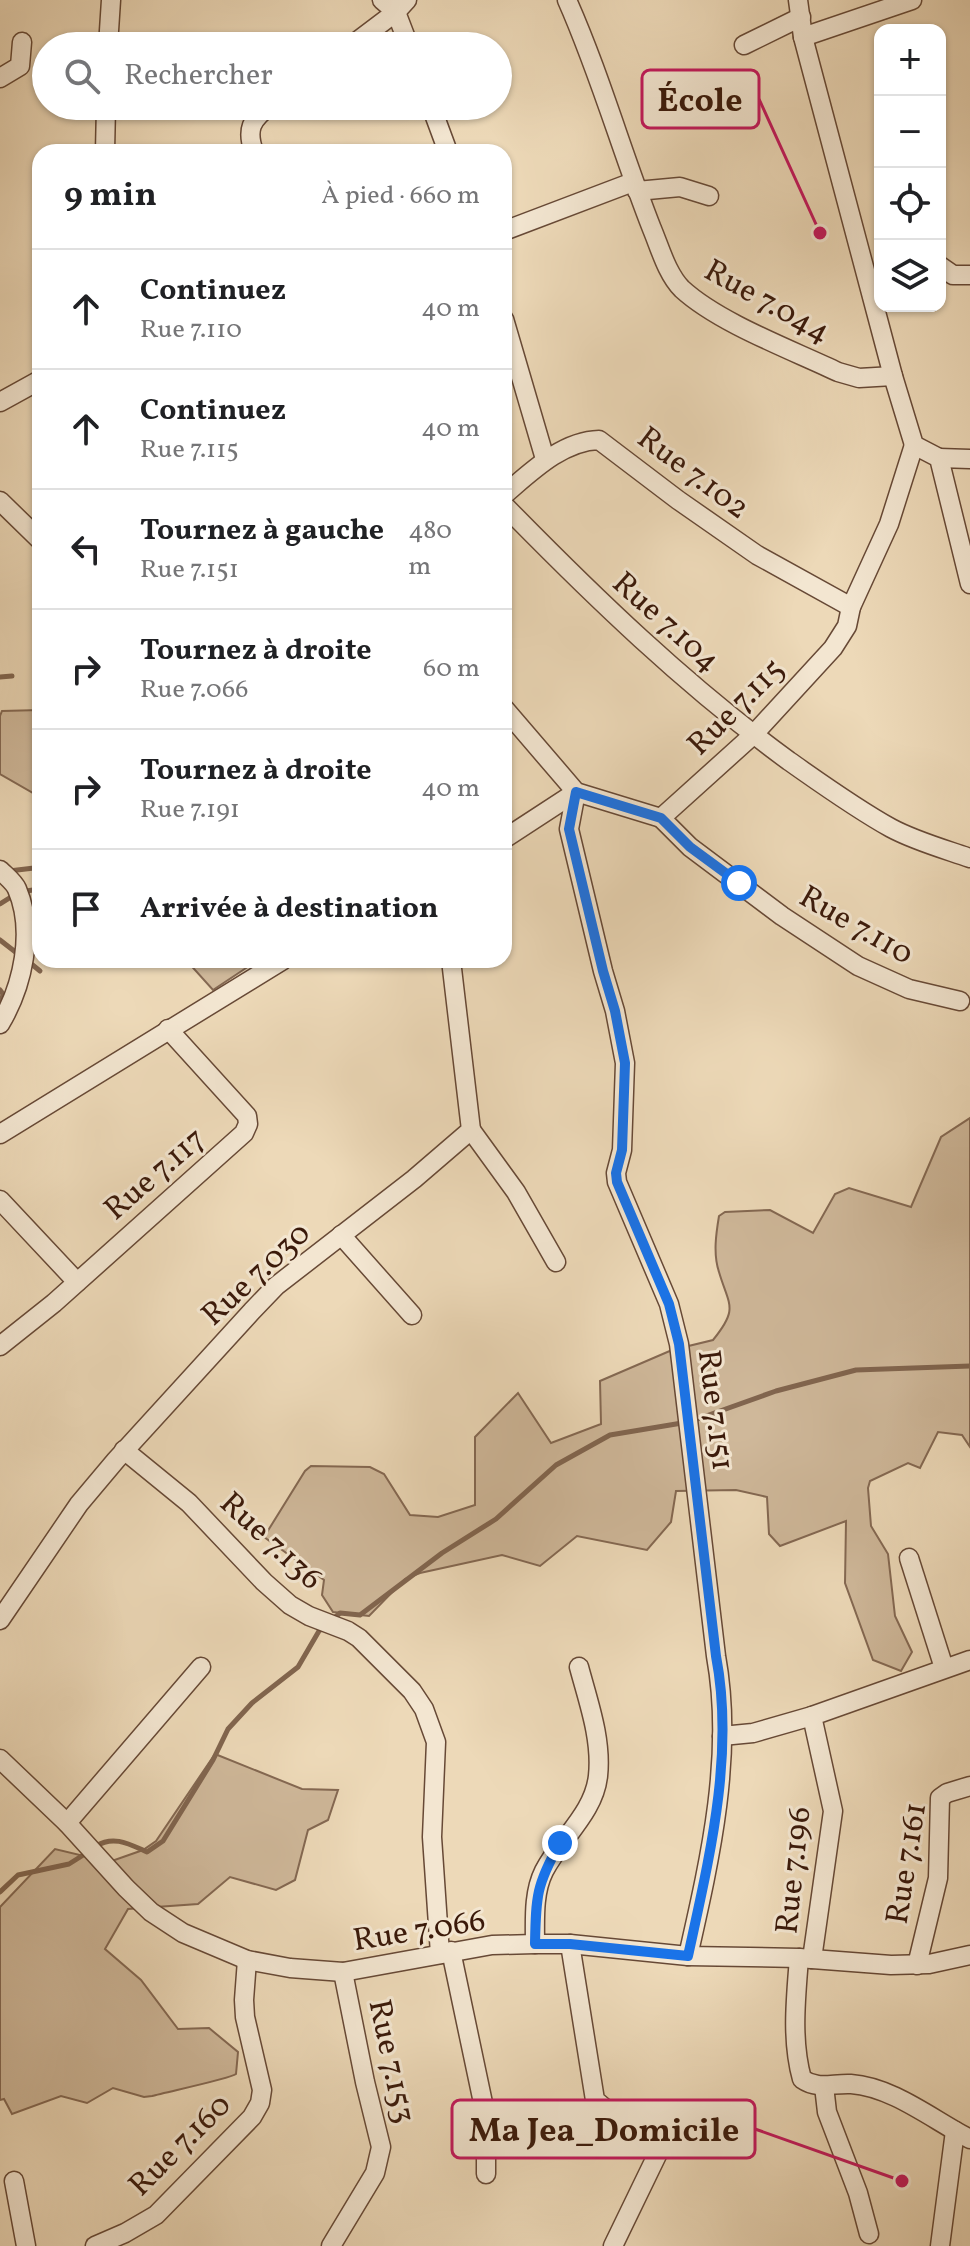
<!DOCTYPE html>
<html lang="fr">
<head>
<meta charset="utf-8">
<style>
	:root { --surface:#fff; --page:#f6f6f6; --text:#202124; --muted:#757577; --line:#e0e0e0 }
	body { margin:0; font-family:Vollkorn,serif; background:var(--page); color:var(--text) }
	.controls { position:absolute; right:24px; top:24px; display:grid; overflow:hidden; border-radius:16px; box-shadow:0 2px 6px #0004 }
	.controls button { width:72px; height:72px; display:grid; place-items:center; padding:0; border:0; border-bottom:2px solid var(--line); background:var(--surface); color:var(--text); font:40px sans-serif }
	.stop { position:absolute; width:24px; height:24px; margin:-18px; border:6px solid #1a73e8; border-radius:50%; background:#fff }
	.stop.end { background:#1a73e8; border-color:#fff; box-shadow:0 2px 8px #0008 }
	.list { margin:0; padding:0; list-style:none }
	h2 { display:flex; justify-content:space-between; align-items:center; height:104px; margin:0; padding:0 32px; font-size:34px }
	h2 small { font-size:26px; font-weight:400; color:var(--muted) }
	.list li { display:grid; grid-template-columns:52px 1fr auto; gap:24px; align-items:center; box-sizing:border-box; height:120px; padding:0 32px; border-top:2px solid var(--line) }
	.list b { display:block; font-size:30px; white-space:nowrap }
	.list p { margin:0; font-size:26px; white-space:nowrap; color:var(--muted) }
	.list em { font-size:26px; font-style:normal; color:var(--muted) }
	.icon { flex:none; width:44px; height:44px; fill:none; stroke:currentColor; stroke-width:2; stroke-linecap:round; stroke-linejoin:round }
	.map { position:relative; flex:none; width:970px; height:2246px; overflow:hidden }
	.search { position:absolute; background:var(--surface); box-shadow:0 2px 6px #0004; left:32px; top:32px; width:480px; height:88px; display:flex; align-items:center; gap:20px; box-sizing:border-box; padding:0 28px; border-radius:44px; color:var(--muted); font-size:30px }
	.panel { position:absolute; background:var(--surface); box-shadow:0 2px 6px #0004; left:32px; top:144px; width:480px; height:824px; border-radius:24px }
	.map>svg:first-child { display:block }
	.green { fill:#cfb89a; stroke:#846852; stroke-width:2 }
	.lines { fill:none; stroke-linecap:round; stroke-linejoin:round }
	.stream { stroke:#81654f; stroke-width:5 }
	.minor-casing { stroke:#674936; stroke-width:21 }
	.minor { stroke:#f3e6d1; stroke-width:18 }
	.route { stroke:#1a73e8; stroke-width:10 }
	.labels { text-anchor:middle; stroke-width:6; stroke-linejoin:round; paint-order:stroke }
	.street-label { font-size:32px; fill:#3a190a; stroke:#f3e6d1 }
	.leader { fill:none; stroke:#c2185b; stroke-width:3 }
	.callout-dot { fill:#c2185b; stroke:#f3e6d1; stroke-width:3 }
	.callout { fill:#f3e6d1; stroke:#c2185b; stroke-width:3 }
	.callout-label { font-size:34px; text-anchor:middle; font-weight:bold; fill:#3a190a }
</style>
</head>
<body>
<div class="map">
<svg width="970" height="2246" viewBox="0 0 970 2246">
	<rect width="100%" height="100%" fill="#edd9b8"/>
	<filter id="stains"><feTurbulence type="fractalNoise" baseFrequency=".0025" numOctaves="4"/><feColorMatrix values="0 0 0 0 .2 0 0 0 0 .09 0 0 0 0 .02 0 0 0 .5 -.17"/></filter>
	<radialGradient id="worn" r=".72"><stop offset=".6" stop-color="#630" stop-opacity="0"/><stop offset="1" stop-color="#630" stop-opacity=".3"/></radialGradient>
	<!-- green -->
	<g class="green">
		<path d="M40,710V797L0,774V716L2,711Z"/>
		<path d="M186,960H258L213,990Z"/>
		<path d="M970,1118V1447L962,1435L938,1432L920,1468L908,1463L870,1481L868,1488L871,1526L888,1554L895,1616L912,1652L901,1671L873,1660L845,1583L846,1521L780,1546L769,1534L767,1497L736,1490L676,1491L671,1522L647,1550L577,1536L540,1566L502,1555L420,1573L405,1579L369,1616L333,1612L322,1595L324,1580L264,1537L305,1471L311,1466L370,1467L384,1474L410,1515L438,1517L475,1505V1437L518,1393L551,1443L601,1424L600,1381L672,1350L713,1340C739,1308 729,1306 719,1272C713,1254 716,1234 719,1216L725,1212L770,1210L813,1233L835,1194L849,1188L911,1207L941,1137Z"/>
		<path d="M215,1754L302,1789L338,1790L328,1820L308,1830L295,1880L276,1890L230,1877L198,1904L128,1909L105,1949L141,1980L178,2029L209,2028L238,2052L236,2074C229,2079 166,2092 152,2096L144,2097L113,2088L87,2103L61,2096L12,2114L4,2099L0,2100V1907L55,1849L109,1862L143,1850L156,1841Z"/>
	</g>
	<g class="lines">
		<!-- stream -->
		<g class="stream">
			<path d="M0,677L12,676"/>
			<path d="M9,871L34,868"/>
			<path d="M0,904L19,892L40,889"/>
			<path d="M0,940L18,954"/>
			<path d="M29,962L40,971"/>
			<path d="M0,990L3,994L1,1004"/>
			<path d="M692,1421L776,1391L856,1370L970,1366"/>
			<path d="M332,1620L340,1613L360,1615L442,1553L496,1519L556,1465L610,1435L682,1423"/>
			<path d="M96,1846C114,1835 129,1844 147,1852L163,1841L213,1760L228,1729L252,1703L298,1667L319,1631L324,1627"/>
			<path d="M0,1892L18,1875L69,1864L88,1852"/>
		</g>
		<defs>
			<g id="minor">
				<path d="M382,0L396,12L409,46"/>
				<path d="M567,0C600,74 622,153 652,229C660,248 667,274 682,289C719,323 792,350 838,372L859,378L893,376"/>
				<path d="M798,0L803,37L893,376L914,445L939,458L970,584"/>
				<path d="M803,37L912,0"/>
				<path d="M744,45L801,17"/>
				<path d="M108,46L111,0"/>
				<path d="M351,46L396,12L407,0"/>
				<path d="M0,78L20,66L22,42"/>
				<path d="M431,106L448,152"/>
				<path d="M105,152L106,106"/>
				<path d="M254,152C246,130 251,119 270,106"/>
				<path d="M637,191L680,187L709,196"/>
				<path d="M504,231L633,182"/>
				<path d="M940,266L953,275H970"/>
				<path d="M504,319L545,459"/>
				<path d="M0,402L40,380"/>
				<path d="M939,458L970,459"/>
				<path d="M504,495C531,472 562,441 599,440L678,500L757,555L851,607"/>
				<path d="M0,501L40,540"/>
				<path d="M504,505C594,597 685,685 789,761C822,784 855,808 891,828C915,841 944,849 970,858"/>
				<path d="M504,708L576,792L661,818L753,735L833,648L847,626L851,607L889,524L914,445"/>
				<path d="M576,792L569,829L603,971L615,1011L625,1063L622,1150L616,1173L617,1182L669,1304L679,1344L716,1656C734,1755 710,1859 688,1956"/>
				<path d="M661,818L690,847L782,916L858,966L909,989L960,1001"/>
				<path d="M504,839L576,792"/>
				<path d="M0,870C6,876 14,882 17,889C35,931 23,986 0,1024"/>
				<path d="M471,1130L516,1192L556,1262"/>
				<path d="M0,1134L283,960"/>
				<path d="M0,1200L77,1282"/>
				<path d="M341,1235L412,1315"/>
				<path d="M0,1346L54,1303L244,1133L248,1124L247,1116L168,1029"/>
				<path d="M124,1450L189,1503L264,1582L290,1605L309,1616L348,1631L359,1638L412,1691L424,1709L436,1742L432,1837L440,1954"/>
				<path d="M909,1558L944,1668"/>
				<path d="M0,1620L79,1504L116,1460L252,1311L276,1286L414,1179L471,1130L451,960"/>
				<path d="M722,1736L753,1733L812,1716"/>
				<path d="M0,1759L67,1823L126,1888L151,1912L183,1933L247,1960L290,1968L343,1972L492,1945L535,1944H570L688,1956L799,1958L891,1965L929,1964L970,1955"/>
				<path d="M67,1823L201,1667"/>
				<path d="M535,1944C535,1920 533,1893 544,1871C561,1838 594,1813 598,1776C602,1739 588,1701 579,1667"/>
				<path d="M570,1944L595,2100L614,2116L647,2134L659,2151L613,2246"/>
				<path d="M451,1951L486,2117V2174"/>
				<path d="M799,1958C796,1997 791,2040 802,2079C818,2090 832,2083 851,2084C893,2087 933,2120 970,2139"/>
				<path d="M812,1959L833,1811L812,1716L970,1660"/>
				<path d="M917,1965L938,1878L940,1798L947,1793L970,1786"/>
				<path d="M824,2086L827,2112L858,2193L869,2234"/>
				<path d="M14,2181L26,2246"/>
				<path d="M95,2246L125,2233L156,2215L252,2117L260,2103L262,2090L245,2017L244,2000L247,1960"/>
				<path d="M331,2246L375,2173L381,2147L365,2082L343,1972"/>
				<path d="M940,2246L955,2131"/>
			</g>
		</defs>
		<!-- minor casing -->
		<use href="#minor" class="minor-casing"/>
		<!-- minor -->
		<use href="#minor" class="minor"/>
	</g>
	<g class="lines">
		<!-- route -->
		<path class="route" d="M560,1843C536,1885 536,1897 535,1944H570L688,1956C709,1859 735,1755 716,1656L679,1344L669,1304L617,1182L616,1173L622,1150L625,1063L615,1011L603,971L569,829L576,792L661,818L690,847L739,883"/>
	</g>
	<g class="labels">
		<!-- street labels -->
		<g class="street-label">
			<text transform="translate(768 300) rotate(29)" y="11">Rue 7.044</text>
			<text transform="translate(694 472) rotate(37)" y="11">Rue 7.102</text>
			<text transform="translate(667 621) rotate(42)" y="11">Rue 7.104</text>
			<text transform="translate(735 706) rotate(-45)" y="11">Rue 7.115</text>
			<text transform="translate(857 924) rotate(30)" y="11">Rue 7.110</text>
			<text transform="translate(154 1173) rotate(-41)" y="11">Rue 7.117</text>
			<text transform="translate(255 1273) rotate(-43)" y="11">Rue 7.030</text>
			<text transform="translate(717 1410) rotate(83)" y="11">Rue 7.151</text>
			<text transform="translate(272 1540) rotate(43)" y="11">Rue 7.136</text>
			<text transform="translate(905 1863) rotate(-81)" y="11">Rue 7.161</text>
			<text transform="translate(792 1870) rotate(-84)" y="11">Rue 7.196</text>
			<text transform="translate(419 1929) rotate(-9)" y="11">Rue 7.066</text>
			<text transform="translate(393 2061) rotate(78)" y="11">Rue 7.153</text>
			<text transform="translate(179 2144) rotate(-45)" y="11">Rue 7.160</text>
		</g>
	</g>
	<!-- callouts -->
	<path class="leader" d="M820 233L759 99M902 2181L755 2129"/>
	<g class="callout-dot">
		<circle cx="820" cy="233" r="8"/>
		<circle cx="902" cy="2181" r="8"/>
	</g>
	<g class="callout">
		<rect x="642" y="70" width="117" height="58" rx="8"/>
		<rect x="452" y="2100" width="303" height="58" rx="8"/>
	</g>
	<g class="callout-label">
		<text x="700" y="111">École</text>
		<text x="604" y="2141">Ma Jea_Domicile</text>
	</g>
	<rect width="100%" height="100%" filter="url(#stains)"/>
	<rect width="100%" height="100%" fill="url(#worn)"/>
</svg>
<div class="controls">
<button>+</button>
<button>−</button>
<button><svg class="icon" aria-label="locate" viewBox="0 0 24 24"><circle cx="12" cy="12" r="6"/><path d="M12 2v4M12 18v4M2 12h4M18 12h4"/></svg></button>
<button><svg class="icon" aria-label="layers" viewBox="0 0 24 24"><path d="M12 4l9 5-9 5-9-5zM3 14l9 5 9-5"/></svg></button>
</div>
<div class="stop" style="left:739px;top:883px"></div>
<div class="stop end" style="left:560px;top:1843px"></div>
<div class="search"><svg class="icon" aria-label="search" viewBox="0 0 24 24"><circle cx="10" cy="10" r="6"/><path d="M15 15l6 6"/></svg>Rechercher</div>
<section class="panel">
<h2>9 min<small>À pied · 660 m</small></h2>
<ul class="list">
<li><svg class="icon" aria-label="ahead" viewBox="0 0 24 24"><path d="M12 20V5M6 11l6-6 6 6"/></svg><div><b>Continuez</b><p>Rue 7.110</p></div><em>40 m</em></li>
<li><svg class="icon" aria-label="ahead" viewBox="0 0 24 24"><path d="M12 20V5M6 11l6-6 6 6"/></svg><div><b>Continuez</b><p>Rue 7.115</p></div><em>40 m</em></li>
<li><svg class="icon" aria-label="left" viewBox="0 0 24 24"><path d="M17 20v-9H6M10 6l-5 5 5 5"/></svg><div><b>Tournez à gauche</b><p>Rue 7.151</p></div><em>480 m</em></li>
<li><svg class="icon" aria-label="right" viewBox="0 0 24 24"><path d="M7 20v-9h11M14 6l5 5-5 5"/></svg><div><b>Tournez à droite</b><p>Rue 7.066</p></div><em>60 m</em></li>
<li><svg class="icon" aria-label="right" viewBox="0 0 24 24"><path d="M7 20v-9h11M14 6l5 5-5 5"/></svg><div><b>Tournez à droite</b><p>Rue 7.191</p></div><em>40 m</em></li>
<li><svg class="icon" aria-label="arrive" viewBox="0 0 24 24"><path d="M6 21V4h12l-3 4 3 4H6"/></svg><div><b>Arrivée à destination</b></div></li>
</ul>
</section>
</div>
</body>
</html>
